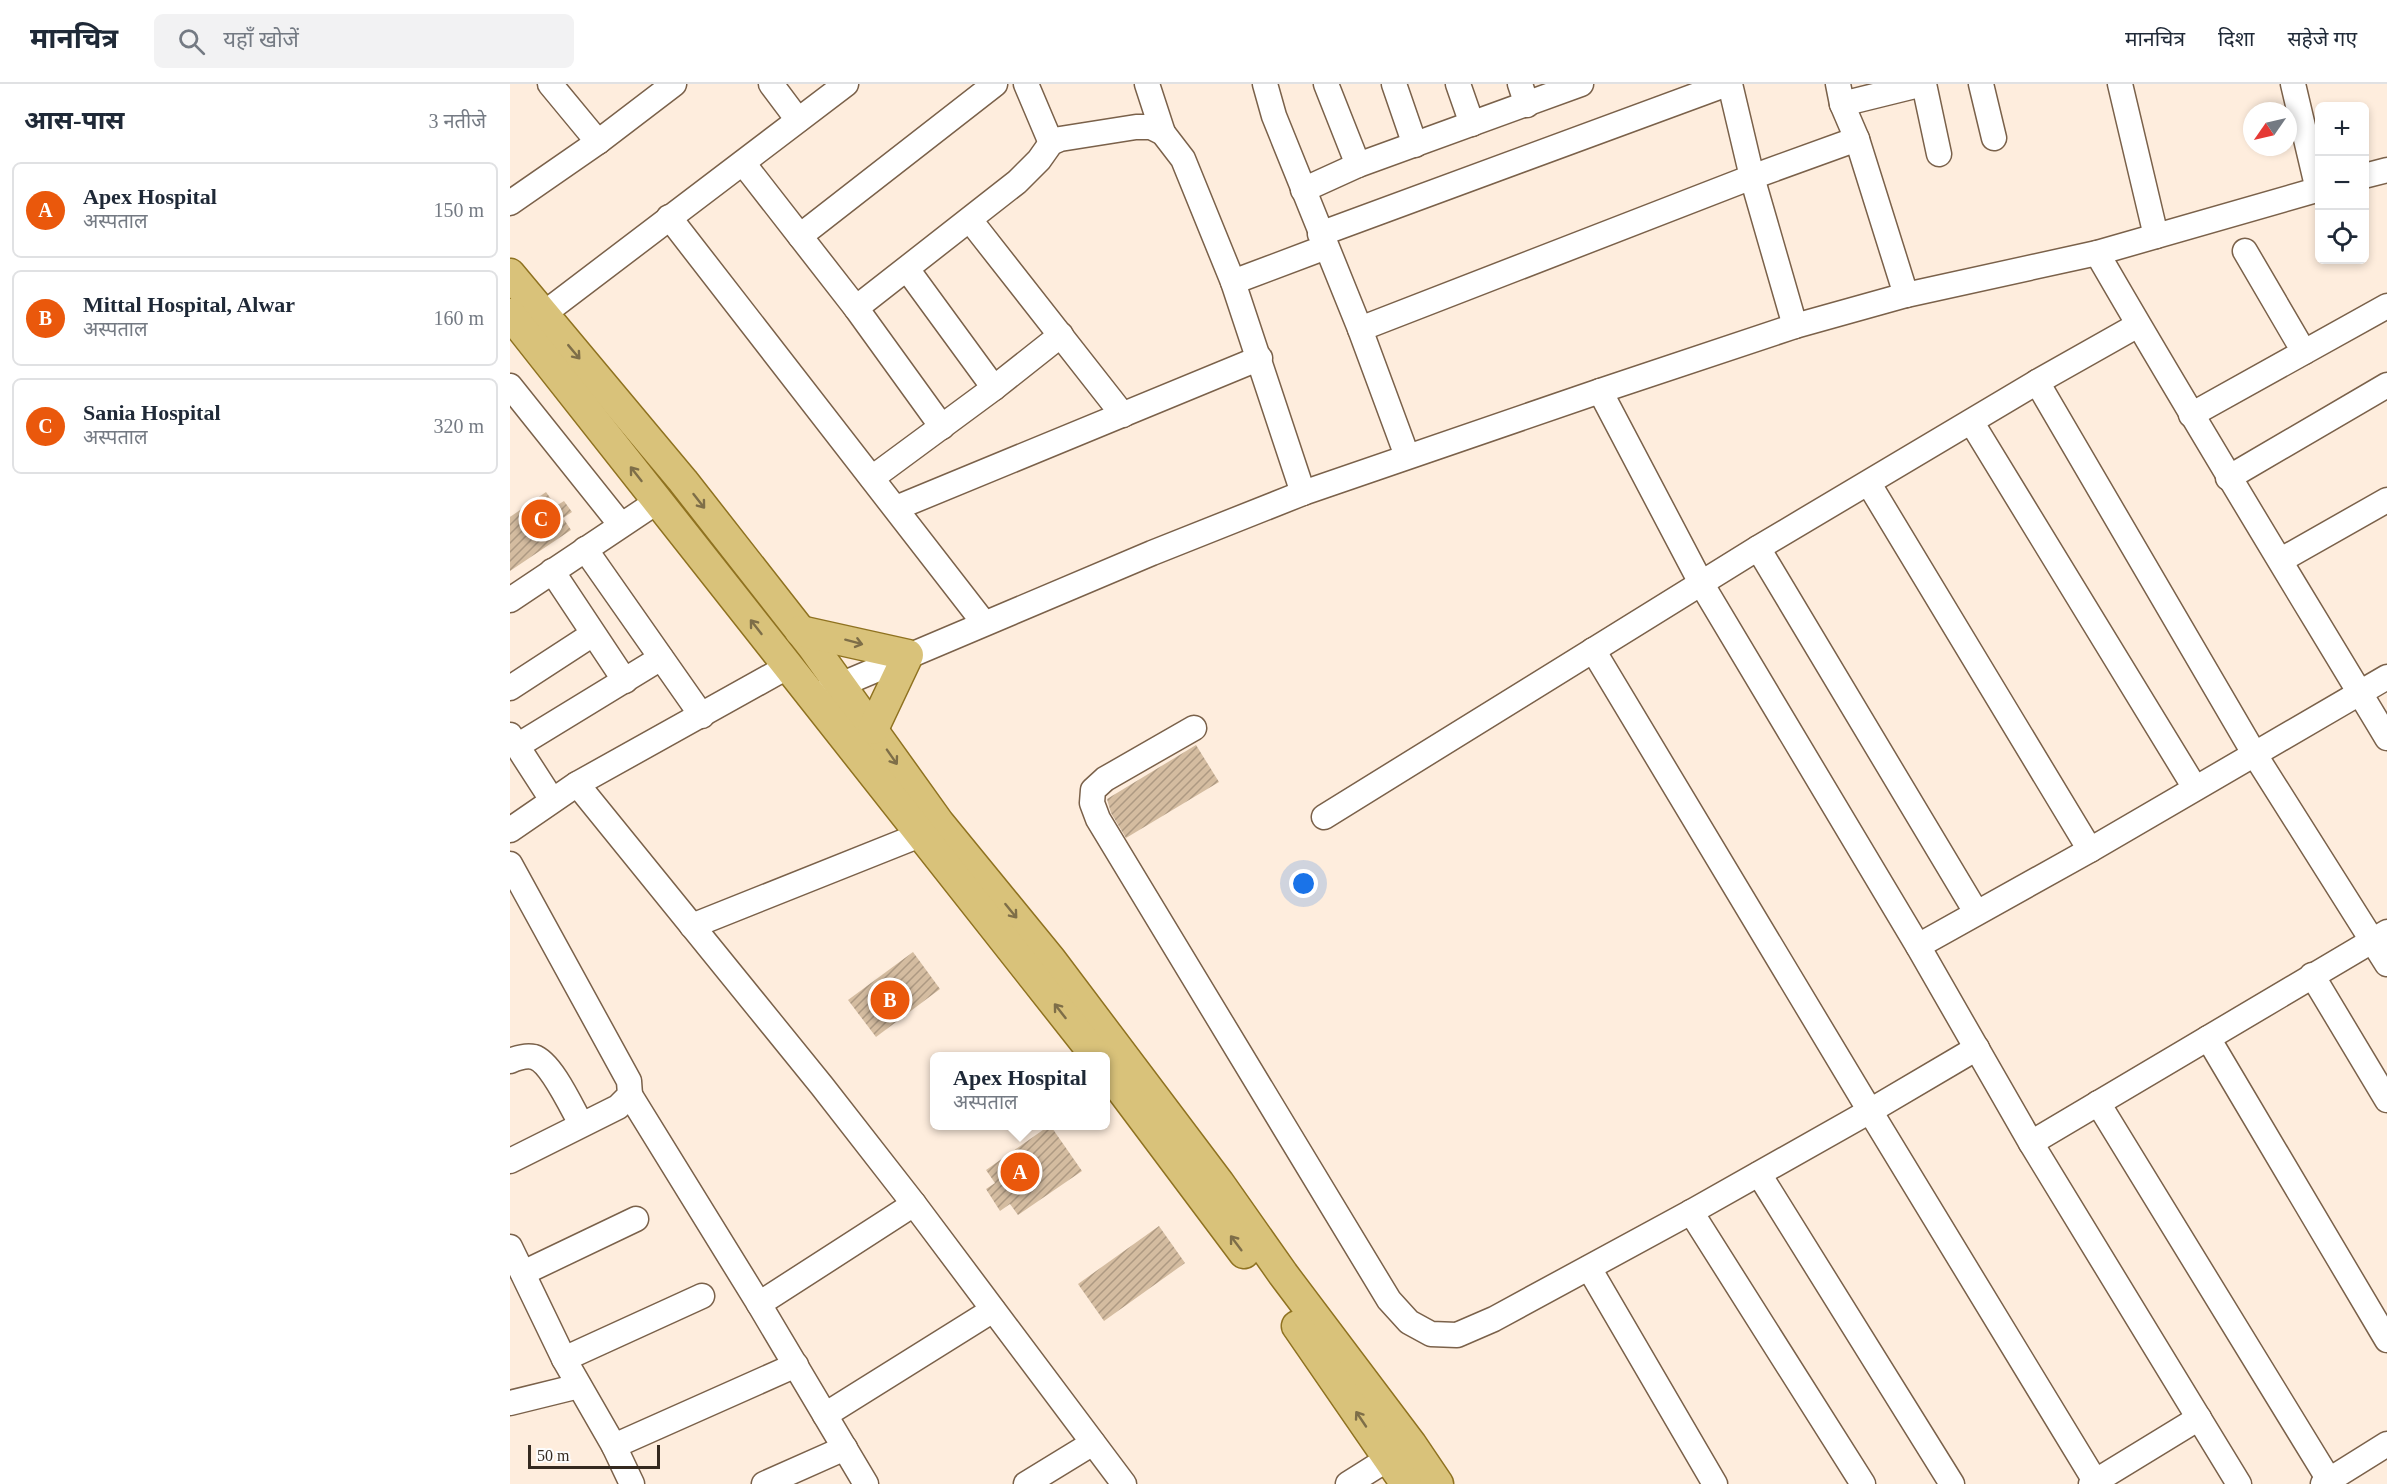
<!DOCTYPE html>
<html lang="hi">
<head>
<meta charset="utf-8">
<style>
	:root { --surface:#fff; --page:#f2f2f3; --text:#1f2937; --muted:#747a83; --line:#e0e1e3; --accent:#ea580c }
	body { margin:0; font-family:"Times New Roman","Noto Sans Devanagari",serif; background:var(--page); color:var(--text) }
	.controls { position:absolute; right:18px; top:18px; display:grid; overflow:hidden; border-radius:9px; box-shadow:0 3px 9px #0003 }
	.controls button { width:54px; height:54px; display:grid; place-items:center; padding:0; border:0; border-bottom:2px solid var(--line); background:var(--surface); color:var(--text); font:30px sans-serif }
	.compass { position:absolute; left:1733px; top:18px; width:54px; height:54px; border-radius:50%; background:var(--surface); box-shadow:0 3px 9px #0003; rotate:236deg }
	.scale { position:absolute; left:18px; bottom:15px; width:132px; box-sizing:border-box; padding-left:6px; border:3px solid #34291f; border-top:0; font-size:16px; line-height:21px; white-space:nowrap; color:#34291f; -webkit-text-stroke:4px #fdfdfd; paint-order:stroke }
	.you { position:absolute; left:794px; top:800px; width:21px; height:21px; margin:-15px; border:4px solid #fff; border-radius:50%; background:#1a73e8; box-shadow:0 0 0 9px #1a73e833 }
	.badge { display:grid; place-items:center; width:39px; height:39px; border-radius:50%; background:var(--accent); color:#fff; font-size:20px; font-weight:700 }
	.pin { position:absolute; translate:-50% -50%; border:3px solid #fff; box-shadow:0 2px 6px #0006 }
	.popup { position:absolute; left:420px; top:968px; width:180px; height:78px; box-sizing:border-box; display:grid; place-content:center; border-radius:9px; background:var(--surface); filter:drop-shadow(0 2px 4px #0005); font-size:20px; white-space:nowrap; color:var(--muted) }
	.popup b { font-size:22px; color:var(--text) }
	.popup::after { content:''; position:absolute; left:50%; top:100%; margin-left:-12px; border:12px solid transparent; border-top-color:var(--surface) }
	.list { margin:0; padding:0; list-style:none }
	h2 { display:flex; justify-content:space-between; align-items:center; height:78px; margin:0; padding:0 24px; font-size:26px }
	h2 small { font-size:20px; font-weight:400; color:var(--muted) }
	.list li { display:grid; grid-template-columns:39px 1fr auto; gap:18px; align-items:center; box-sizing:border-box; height:96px; margin:0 12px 12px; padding:0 12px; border:2px solid var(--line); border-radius:9px }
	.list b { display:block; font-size:22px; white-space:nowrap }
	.list p { margin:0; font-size:20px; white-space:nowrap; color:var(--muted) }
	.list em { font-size:20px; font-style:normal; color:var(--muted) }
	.icon { flex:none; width:33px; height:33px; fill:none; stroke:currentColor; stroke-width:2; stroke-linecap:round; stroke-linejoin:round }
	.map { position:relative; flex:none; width:1877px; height:1400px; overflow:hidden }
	header { display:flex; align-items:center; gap:36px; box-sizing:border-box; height:84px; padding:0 30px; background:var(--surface); border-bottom:2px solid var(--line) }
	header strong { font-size:28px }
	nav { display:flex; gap:33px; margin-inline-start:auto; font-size:21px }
	.search { width:420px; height:54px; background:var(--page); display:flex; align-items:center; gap:15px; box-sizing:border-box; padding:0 21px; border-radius:9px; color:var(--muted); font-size:22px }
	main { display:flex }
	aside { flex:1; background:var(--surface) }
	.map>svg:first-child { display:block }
	.building { fill:url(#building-hatch) }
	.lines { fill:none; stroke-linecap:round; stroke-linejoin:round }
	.minor-casing { stroke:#7a614a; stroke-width:27 }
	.major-casing { stroke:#8f7220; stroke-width:33 }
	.minor { stroke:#fff; stroke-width:24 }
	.major { stroke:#d9c27a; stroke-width:30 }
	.oneway { stroke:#7e6e48 }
</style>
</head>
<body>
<header>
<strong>मानचित्र</strong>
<div class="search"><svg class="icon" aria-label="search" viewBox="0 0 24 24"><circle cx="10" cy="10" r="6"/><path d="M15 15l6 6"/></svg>यहाँ खोजें</div>
<nav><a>मानचित्र</a><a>दिशा</a><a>सहेजे गए</a></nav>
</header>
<main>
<aside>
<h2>आस-पास<small>3 नतीजे</small></h2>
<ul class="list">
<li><span class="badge">A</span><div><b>Apex Hospital</b><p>अस्पताल</p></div><em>150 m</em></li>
<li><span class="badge">B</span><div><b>Mittal Hospital, Alwar</b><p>अस्पताल</p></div><em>160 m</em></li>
<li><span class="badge">C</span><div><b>Sania Hospital</b><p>अस्पताल</p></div><em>320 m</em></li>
</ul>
</aside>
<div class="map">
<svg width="1877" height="1400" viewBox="0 0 1877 1400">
	<defs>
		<pattern id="building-hatch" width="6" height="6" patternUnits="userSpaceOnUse" patternTransform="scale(1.5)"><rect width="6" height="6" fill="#d4bca0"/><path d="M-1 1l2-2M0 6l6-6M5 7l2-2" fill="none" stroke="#ad9982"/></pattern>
	</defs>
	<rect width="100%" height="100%" fill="#feeddd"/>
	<!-- building -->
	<g class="building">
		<path d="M36,408L46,422L54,417L62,428L53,434L61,446L0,487V433Z"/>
		<path d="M686,661L709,698L616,754L601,729L597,715Z"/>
		<path d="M403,868L430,905L366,953L338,916Z"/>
		<path d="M540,1041L572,1087L508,1131L500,1120L490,1127L476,1105L485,1099L476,1086Z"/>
		<path d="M649,1142L675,1179L594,1237L568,1200Z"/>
	</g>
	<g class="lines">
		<defs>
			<g id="minor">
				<path d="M40,0L88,58"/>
				<path d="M261,0L288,36"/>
				<path d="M516,0L541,59"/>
				<path d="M637,0L653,49"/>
				<path d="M755,0L764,32L850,245L897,372"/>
				<path d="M816,0L848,81"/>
				<path d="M884,0L905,61"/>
				<path d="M948,0L962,40"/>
				<path d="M1010,0L1017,21"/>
				<path d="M1220,0L1242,93L1285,242"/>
				<path d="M1328,0L1332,20L1347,55L1396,211"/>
				<path d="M1414,0L1429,70"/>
				<path d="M1471,0L1484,54"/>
				<path d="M1610,0L1646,152"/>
				<path d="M1783,0L1808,106"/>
				<path d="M1332,20L1413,0"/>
				<path d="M233,79L346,224L432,343"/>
				<path d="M1854,92L1877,86"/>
				<path d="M793,106L848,81L1071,0"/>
				<path d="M0,119L88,58L164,0"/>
				<path d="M159,133L474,539"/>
				<path d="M460,136L613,331"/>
				<path d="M810,150L1217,0"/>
				<path d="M290,152L485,0"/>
				<path d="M1735,167L1794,268"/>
				<path d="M1587,169C1681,332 1780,493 1877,654"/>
				<path d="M397,185L484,304"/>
				<path d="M723,198L816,163"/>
				<path d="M346,224L507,98L529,76L541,59L550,55L626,43H641L653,49L673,75L723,198L793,409"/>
				<path d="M32,231L336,0"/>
				<path d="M850,245L1242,93L1347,55"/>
				<path d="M1527,298L1745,671L1877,880"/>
				<path d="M0,302L111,441"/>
				<path d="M1090,307L1191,499L1408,862L1521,1059L1729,1400"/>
				<path d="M1681,331L1877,222"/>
				<path d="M1462,339L1685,704"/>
				<path d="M362,394L484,304L551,251"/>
				<path d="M1718,394L1877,301"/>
				<path d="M1359,400L1580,766"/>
				<path d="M386,424L750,274"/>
				<path d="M1248,464L1466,828"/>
				<path d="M75,465L192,632"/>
				<path d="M1771,476L1877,416"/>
				<path d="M42,487L115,597"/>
				<path d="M0,516L148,417"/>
				<path d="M1083,566L1360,1027L1585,1397"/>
				<path d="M0,604L83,550"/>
				<path d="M316,607L642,469L793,409L1090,307L1285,242L1396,211L1587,169L1810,105"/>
				<path d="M684,644L595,695L583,706L582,719L588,735L879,1216L899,1238L921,1250L947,1251L984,1235L1181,1128L1360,1027L1467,964"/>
				<path d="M0,651L42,716"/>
				<path d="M7,662L151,574"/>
				<path d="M67,700L312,1002L404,1120L614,1400"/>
				<path d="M814,733L1248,464L1527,298L1628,241"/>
				<path d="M0,746L67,700L277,583"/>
				<path d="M0,780L119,997L120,1011L108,1023L0,1077"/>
				<path d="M182,842L410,751"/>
				<path d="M1408,862L1580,766L1877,593"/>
				<path d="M1802,891L1877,1016"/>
				<path d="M1698,954L1877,1256"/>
				<path d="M0,977C7,974 16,971 24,973C41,978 62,1024 71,1040"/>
				<path d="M120,1011L249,1220L356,1400"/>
				<path d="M1588,1019L1819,1396"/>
				<path d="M1521,1059L1877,848"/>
				<path d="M1249,1090L1442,1400"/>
				<path d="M1181,1128L1353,1400"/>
				<path d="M0,1163L54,1275L104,1362L122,1400"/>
				<path d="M1079,1184L1205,1400"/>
				<path d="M13,1189L126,1135"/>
				<path d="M249,1220L404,1120"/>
				<path d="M54,1275L192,1212"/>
				<path d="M0,1319L69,1302"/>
				<path d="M315,1331L483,1226"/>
				<path d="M104,1362L286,1281"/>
				<path d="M254,1400L335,1364"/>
				<path d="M516,1400L583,1359"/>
				<path d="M838,1400L892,1366"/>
				<path d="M1581,1400L1689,1334"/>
				<path d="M1813,1400L1877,1360"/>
			</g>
			<g id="major">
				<path d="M0,190L173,397L303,563L429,739L541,876L709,1099L773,1190L901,1360L928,1400"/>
				<path d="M0,230L586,972"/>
				<path d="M290,547L398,571L363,645"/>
				<path d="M596,985L734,1169"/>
				<path d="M787,1242L896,1400"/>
			</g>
		</defs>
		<!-- minor casing -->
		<use href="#minor" class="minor-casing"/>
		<!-- major casing -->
		<use href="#major" class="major-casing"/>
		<!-- minor -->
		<use href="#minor" class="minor"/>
		<!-- major -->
		<use href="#major" class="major"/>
	</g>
	<!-- one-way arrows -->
	<defs><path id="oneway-shaft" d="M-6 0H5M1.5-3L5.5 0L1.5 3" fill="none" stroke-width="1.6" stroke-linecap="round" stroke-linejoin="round" transform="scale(1.5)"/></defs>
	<g class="oneway">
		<use href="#oneway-shaft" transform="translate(64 268) rotate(50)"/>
		<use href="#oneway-shaft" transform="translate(126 390) rotate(-128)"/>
		<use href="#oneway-shaft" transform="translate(189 417) rotate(52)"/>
		<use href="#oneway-shaft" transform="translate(246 543) rotate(-128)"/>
		<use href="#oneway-shaft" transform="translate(344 558) rotate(15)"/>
		<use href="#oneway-shaft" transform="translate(382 673) rotate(55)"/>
		<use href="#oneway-shaft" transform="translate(501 827) rotate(51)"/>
		<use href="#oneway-shaft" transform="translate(550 927) rotate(-128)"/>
		<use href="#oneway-shaft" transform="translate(726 1159) rotate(-127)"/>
		<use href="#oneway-shaft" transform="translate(851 1335) rotate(-124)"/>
	</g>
</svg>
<div class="controls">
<button>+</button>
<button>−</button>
<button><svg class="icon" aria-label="locate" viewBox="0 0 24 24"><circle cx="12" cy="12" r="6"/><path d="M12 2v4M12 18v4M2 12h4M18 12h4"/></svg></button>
</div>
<svg class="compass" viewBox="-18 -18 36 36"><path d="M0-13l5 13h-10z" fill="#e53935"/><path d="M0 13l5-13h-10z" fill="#747a83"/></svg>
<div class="scale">50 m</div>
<div class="you"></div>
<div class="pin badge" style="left:510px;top:1088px">A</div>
<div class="popup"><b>Apex Hospital</b>अस्पताल</div>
<div class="pin badge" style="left:380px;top:916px">B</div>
<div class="pin badge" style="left:31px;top:435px">C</div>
</div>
</main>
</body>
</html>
